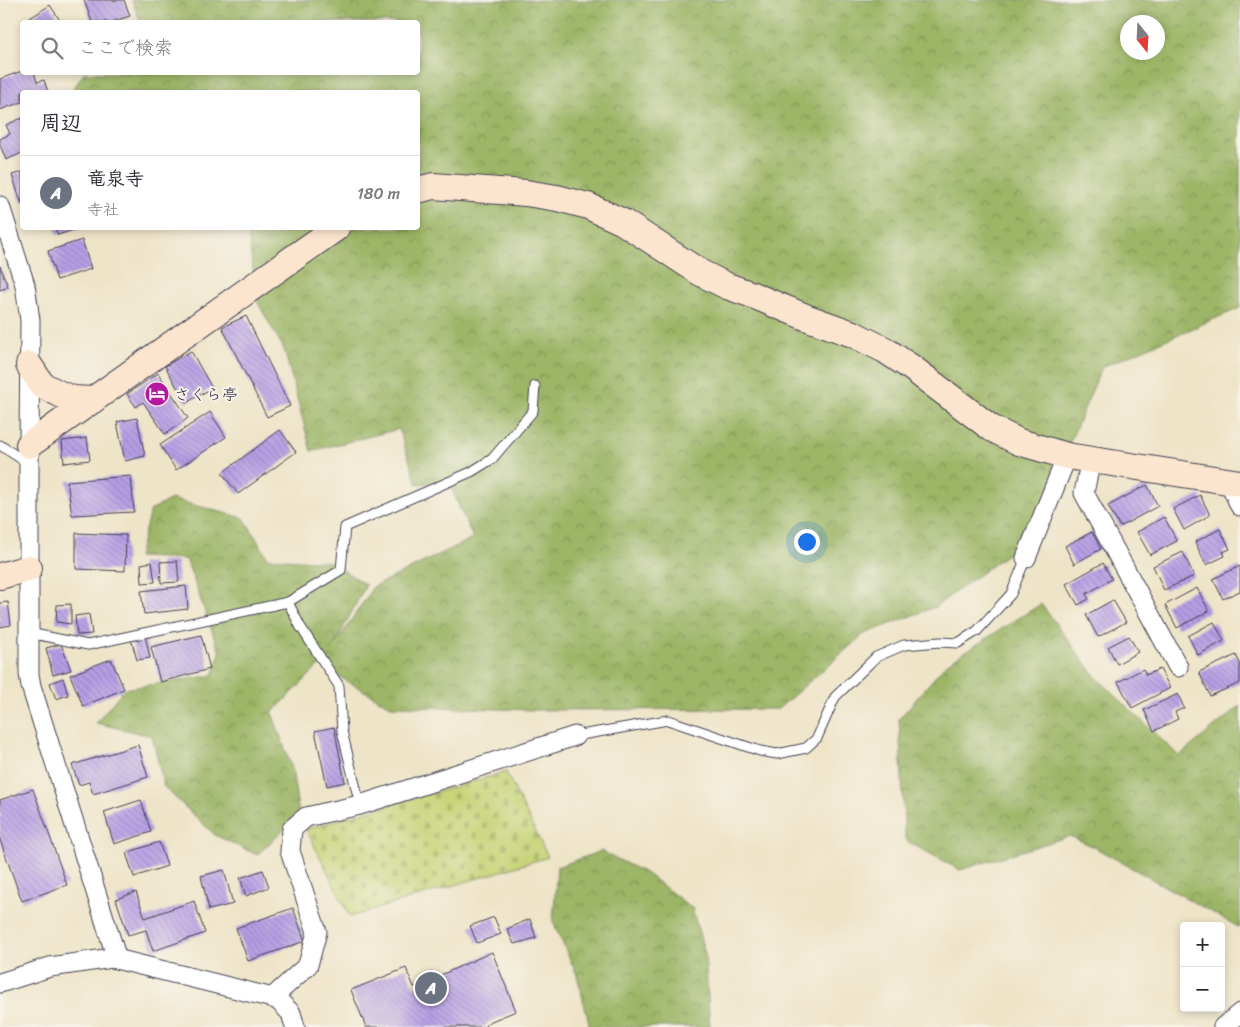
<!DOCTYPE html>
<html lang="ja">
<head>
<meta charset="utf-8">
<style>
	:root { --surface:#fff; --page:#f2f2f3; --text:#2b2b33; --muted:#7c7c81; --line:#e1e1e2; --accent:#b5179e }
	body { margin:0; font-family:Sriracha,"Klee One",sans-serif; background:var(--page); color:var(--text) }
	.controls { position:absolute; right:15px; bottom:15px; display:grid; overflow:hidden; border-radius:5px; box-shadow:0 2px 8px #0003 }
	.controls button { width:45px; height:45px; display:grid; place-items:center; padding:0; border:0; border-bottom:1px solid var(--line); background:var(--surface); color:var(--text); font:25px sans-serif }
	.compass { position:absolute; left:1120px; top:15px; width:45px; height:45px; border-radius:50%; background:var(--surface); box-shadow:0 2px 8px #0003; rotate:162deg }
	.you { position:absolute; left:806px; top:541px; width:18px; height:18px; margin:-12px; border:4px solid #fff; border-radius:50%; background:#1a73e8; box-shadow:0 0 0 8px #1a73e833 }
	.badge { display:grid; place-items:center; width:32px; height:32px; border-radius:50%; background:var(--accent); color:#fff; font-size:16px; font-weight:700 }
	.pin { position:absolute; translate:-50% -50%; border:2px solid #fff; box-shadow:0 1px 5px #0006 }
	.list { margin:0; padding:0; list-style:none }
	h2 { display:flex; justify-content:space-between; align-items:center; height:65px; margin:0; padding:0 20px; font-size:21px }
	h2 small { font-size:16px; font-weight:400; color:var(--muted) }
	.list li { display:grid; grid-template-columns:32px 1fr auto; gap:15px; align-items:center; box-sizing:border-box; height:75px; padding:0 20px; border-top:1px solid var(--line) }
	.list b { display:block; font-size:19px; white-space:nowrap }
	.list p { margin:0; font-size:16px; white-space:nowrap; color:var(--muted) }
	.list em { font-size:16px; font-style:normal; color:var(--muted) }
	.icon { flex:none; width:28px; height:28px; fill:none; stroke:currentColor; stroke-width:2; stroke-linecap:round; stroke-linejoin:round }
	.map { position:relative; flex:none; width:1240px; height:1027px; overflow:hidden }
	.search { position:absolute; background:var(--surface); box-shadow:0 2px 8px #0003; left:20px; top:20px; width:400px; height:55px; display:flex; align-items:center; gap:12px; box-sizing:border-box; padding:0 18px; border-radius:5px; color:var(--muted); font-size:19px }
	.panel { position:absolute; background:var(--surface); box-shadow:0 2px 8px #0003; left:20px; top:90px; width:400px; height:140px; border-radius:5px }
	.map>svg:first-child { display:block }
	.forest { fill:url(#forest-crowns); stroke:#5f6c50; fill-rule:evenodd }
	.cemetery { fill:url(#cemetery-stones); stroke:#747a58 }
	.building { fill:url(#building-back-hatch) }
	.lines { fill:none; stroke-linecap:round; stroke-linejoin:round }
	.lane-casing { stroke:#413f50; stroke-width:11 }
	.street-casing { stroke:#413f50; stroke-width:21 }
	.secondary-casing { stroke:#413f50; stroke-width:28 }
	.lane { stroke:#fff; stroke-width:9 }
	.street { stroke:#fff; stroke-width:19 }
	.secondary { stroke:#fbe5cf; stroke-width:26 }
	.labels { text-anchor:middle; stroke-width:4; stroke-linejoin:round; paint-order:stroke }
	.poi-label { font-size:16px; fill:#22223b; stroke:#f7f3e8; text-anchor:start }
</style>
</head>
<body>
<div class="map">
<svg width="1240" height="1027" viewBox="0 0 1240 1027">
	<defs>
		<pattern id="forest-crowns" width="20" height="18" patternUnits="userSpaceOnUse" patternTransform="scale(1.25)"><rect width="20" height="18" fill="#9cb566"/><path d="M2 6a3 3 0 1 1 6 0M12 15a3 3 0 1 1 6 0" fill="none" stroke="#7f9355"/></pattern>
		<pattern id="cemetery-stones" width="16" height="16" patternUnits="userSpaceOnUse" patternTransform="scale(1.25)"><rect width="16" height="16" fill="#c6d375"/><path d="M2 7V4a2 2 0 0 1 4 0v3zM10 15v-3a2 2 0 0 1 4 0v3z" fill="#aab566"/></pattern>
		<pattern id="building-back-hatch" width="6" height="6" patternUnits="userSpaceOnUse" patternTransform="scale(1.25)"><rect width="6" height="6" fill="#b79fe6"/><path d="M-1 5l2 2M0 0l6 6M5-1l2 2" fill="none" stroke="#9481bc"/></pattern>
	</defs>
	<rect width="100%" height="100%" fill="#f7f3e8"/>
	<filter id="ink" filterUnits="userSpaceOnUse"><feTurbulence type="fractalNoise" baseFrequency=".02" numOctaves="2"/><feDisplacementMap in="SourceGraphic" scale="10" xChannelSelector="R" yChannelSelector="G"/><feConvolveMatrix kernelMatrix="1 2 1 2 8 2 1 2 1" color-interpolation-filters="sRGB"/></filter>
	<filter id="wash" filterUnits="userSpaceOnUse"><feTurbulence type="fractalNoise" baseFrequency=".0096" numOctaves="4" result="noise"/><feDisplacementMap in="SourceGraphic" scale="20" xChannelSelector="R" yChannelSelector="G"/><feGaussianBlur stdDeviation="1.12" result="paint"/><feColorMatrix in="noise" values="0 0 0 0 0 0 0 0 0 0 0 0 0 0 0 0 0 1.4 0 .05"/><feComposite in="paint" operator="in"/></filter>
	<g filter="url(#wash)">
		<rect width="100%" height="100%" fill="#eee4c7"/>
		<!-- forest -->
		<g class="forest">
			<path d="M132,0H1240V308L1102,367L1029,538L935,607L864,634L778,709L532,710L391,706L331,672L326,659L272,713L292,768L299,815L257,855L215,835L164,787L152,736L96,723L124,689L213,675L220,653L186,559L138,557L150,511L171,499L244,518L268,558L330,562L366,585L331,651L373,587L473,538L448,481L417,484L399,429L311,451L284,349L258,303L247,228H418V92H71L84,73L418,72V22H138L140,21ZM1128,22H1158V52H1128Z"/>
			<path d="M1041,604L1096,677L1179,756L1240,706V928L1094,847L1070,836L960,870L905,840L899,719L946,664Z"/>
			<path d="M601,851L647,874L692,908L705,954L710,1027H590L577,975L553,922L557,867Z"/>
		</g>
		<!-- cemetery -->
		<path class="cemetery" d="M506,772L548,857L350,917L306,829Z"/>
		<g id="blocks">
			<!-- building -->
			<g class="building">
				<path d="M84,0H124L130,16L112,22H92Z"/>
				<path d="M50,5L61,22H24Z"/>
				<path d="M22,71V72H34L37,82L44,80L48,92H22V102L0,110V79Z"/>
				<path d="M22,118V153L6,160L0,145V139L10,134L6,125Z"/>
				<path d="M22,172V205L12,175Z"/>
				<path d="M55,228H79L58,235Z"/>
				<path d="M82,240L91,269L57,280L48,251Z"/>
				<path d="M0,266L8,287L0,290Z"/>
				<path d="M246,316L290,406L267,417L222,327Z"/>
				<path d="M191,351L212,388L186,403L165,366Z"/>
				<path d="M158,373L188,418L165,434L143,402L136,407L127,394Z"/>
				<path d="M210,412L226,437L176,470L160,445Z"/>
				<path d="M137,418L145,456L125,461L117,422Z"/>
				<path d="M280,430L296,452L238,494L222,473Z"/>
				<path d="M87,438L90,460L64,463L62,441Z"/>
				<path d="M131,476L134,512L72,515L67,481Z"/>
				<path d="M1147,485L1158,506L1120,527L1108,506Z"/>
				<path d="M1200,495L1210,515L1184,530L1173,509Z"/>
				<path d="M1164,517L1177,541L1150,555L1137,532Z"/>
				<path d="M1220,529L1230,549L1223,552L1225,556L1206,565L1195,542Z"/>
				<path d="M1092,532L1101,549L1074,564L1065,546Z"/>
				<path d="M76,533L126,535L125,571L76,569Z"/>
				<path d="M1183,552L1194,576L1164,590L1153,566Z"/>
				<path d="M177,561L179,582L161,583L160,562Z"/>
				<path d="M152,562L155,582L142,583L141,564Z"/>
				<path d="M1103,563L1112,579L1086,594L1089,599L1078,605L1066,584Z"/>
				<path d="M1240,566V591L1223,599L1213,579Z"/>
				<path d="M186,586L188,609L144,614L141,591Z"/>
				<path d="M1197,588L1209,611L1177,628L1165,605Z"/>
				<path d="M1113,600L1126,622L1098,637L1086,615Z"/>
				<path d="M8,602L11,625L0,627V603Z"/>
				<path d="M71,604V624L56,622L57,605Z"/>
				<path d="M89,614L92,634L77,635L75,616Z"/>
				<path d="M1214,622L1224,641L1198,655L1188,636Z"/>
				<path d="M145,635L150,658L137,660L131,639Z"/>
				<path d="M201,635L210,669L160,682L151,647Z"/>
				<path d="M1129,636L1138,652L1117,664L1108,647Z"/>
				<path d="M61,644L71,670L53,675L46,648Z"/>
				<path d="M1236,655L1240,663V683L1210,696L1199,672Z"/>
				<path d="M111,659L124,689L83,706L70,675Z"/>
				<path d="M1143,669L1146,675L1160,669L1170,688L1132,708L1118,682Z"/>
				<path d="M63,678L68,695L56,699L50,683Z"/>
				<path d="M1178,694L1184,708L1175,712L1178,719L1154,731L1144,710Z"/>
				<path d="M334,727L345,782L327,786L315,731Z"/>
				<path d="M138,745L148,777L93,794L89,782L79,785L72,765Z"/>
				<path d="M33,789L67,885L22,901L0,840V800Z"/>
				<path d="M141,800L151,832L114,844L104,812Z"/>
				<path d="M159,842L167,866L134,877L126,853Z"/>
				<path d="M224,870L233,904L209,910L201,876Z"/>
				<path d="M263,870L269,887L246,896L240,878Z"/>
				<path d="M136,892L145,918L194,901L205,933L153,951L146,930L128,935L116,899Z"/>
				<path d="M293,908L305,941L248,961L236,928Z"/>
				<path d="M494,917L501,934L477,943L470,926Z"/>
				<path d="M530,919L536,938L514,944L507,929Z"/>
				<path d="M492,952L516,1011L489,1022L484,1027H366L351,990L406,968L414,987Z"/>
			</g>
		</g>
	</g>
	<g filter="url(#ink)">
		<use href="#blocks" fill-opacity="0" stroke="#413f50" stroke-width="1"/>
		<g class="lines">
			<defs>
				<g id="lane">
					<path d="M0,445L29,464"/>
					<path d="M288,602L300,626L339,686L342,731L360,805"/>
					<path d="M29,633L88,645L288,602L341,570L345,527L471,472L492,459L533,411L535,386"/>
					<path d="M575,736L668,720L760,751L777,754L806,748L817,738L835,697L876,657L904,645L940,642L958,643L977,631L1011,594L1026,558"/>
				</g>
				<g id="street">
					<path d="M0,206L25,285L30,320L29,445V674L31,686L117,959"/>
					<path d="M1091,459L1084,493L1178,667"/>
					<path d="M1229,481L1240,506"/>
					<path d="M1026,558L1067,456"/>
					<path d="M0,983L50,967L112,958L277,999L291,1013L295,1027"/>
					<path d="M272,998L308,965L317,932L290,851L292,829L306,817L360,805L575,736"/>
					<path d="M1223,1027L1240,1013"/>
				</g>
				<g id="secondary">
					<path d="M418,190L433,186L526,193L557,198L588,206L623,222L701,273L727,286L750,294L808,318L853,334L885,350L912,368L991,428L1019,442L1067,456L1240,483"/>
					<path d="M29,365L42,385L60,394L73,399L93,400"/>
					<path d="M29,445L336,228"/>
					<path d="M0,576L29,568"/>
				</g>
			</defs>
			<!-- lane casing -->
			<use href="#lane" class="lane-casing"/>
			<!-- street casing -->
			<use href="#street" class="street-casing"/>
			<!-- secondary casing -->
			<use href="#secondary" class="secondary-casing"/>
			<!-- lane -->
			<use href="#lane" class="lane"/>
			<!-- street -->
			<use href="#street" class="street"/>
			<!-- secondary -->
			<use href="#secondary" class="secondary"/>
		</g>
	</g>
	<!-- icons -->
	<defs>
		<symbol id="hotel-disc" viewBox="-11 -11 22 22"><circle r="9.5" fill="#b5179e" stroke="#f7f3e8"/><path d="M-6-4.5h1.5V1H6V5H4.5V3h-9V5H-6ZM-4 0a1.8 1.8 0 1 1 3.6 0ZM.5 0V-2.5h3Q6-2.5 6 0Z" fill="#fff"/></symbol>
	</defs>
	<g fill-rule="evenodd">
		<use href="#hotel-disc" x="143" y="380" width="28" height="28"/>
	</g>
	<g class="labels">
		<!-- poi labels -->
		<g class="poi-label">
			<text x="174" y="400">さくら亭</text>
		</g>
	</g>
</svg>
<div class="controls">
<button>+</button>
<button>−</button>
</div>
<svg class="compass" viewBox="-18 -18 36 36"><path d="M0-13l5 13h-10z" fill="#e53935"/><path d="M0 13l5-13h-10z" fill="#7c7c81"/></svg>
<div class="you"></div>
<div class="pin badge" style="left:431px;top:988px;background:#6b7280">A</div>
<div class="search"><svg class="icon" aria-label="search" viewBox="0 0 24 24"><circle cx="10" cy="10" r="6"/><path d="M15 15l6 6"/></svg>ここで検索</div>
<section class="panel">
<h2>周辺<small></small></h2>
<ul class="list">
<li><span class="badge" style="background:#6b7280">A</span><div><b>竜泉寺</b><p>寺社</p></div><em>180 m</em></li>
</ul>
</section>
</div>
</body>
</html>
